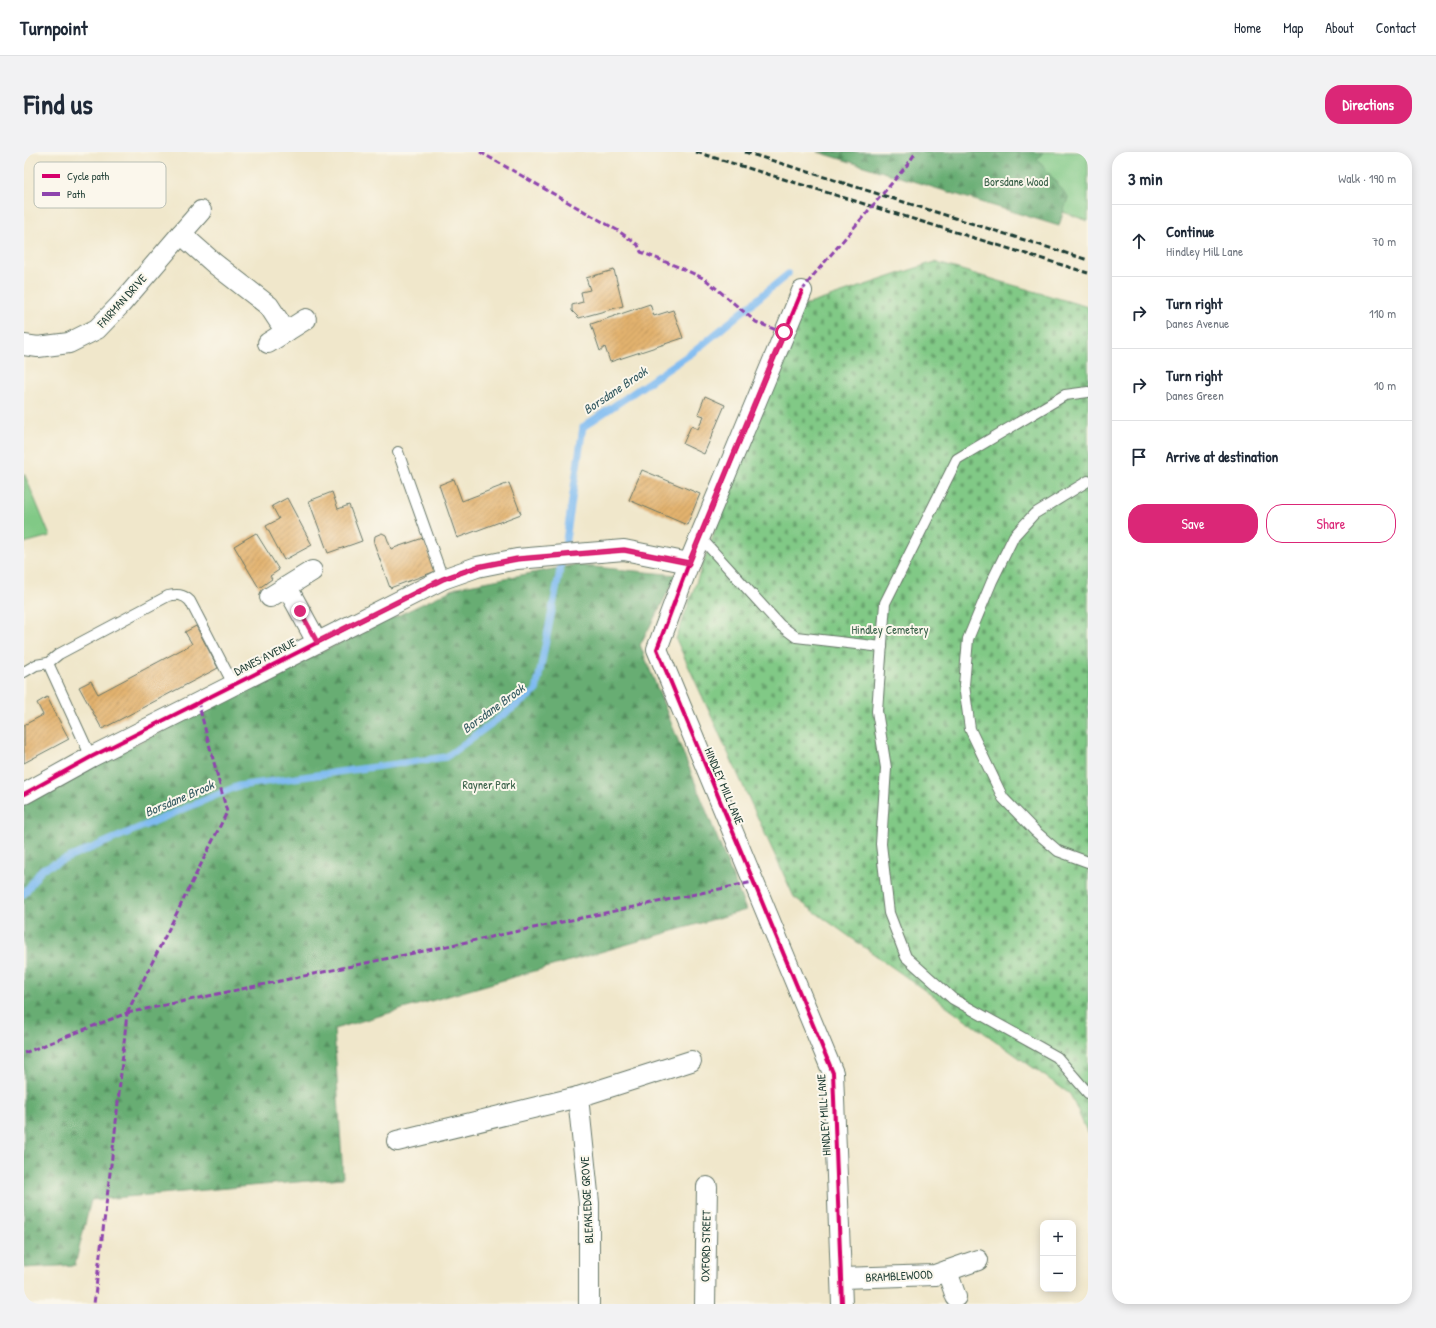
<!DOCTYPE html>
<html lang="en">
<head>
<meta charset="utf-8">
<style>
	:root { --surface:#fff; --page:#f2f2f3; --text:#1f2937; --muted:#747a83; --line:#e0e1e3; --accent:#db2777 }
	body { margin:0; font-family:"Patrick Hand",sans-serif; background:var(--page); color:var(--text) }
	.controls { position:absolute; right:12px; bottom:12px; display:grid; overflow:hidden; border-radius:8px; box-shadow:0 2px 10px #0003 }
	.controls button { width:36px; height:36px; display:grid; place-items:center; padding:0; border:0; border-bottom:1px solid var(--line); background:var(--surface); color:var(--text); font:20px sans-serif }
	.stop { position:absolute; width:12px; height:12px; margin:-9px; border:3px solid #db2777; border-radius:50%; background:#fff }
	.stop.end { background:#db2777; border-color:#fff; box-shadow:0 1px 4px #0008 }
	.list { margin:0; padding:0; list-style:none }
	h2 { display:flex; justify-content:space-between; align-items:center; height:52px; margin:0; padding:0 16px; font-size:17px }
	h2 small { font-size:13px; font-weight:400; color:var(--muted) }
	.list li { display:grid; grid-template-columns:26px 1fr auto; gap:12px; align-items:center; box-sizing:border-box; height:72px; padding:0 16px; border-top:1px solid var(--line) }
	.list b { display:block; font-size:15px; white-space:nowrap }
	.list p { margin:0; font-size:13px; white-space:nowrap; color:var(--muted) }
	.list em { font-size:13px; font-style:normal; color:var(--muted) }
	.actions { display:flex; gap:8px; padding:12px 16px }
	.actions a { flex:1; padding:9px 0; border:1px solid var(--accent); border-radius:16px; text-align:center; font-size:14px; color:var(--accent) }
	.actions .main { background:var(--accent); color:#fff }
	.icon { flex:none; width:22px; height:22px; fill:none; stroke:currentColor; stroke-width:2; stroke-linecap:round; stroke-linejoin:round }
	.map { position:relative; flex:none; width:1064px; height:1152px; overflow:hidden; border-radius:16px }
	header { display:flex; align-items:center; gap:24px; box-sizing:border-box; height:56px; padding:0 20px; background:var(--surface); border-bottom:1px solid var(--line) }
	header strong { font-size:19px }
	nav { display:flex; gap:22px; margin-inline-start:auto; font-size:14px }
	.intro { display:flex; align-items:center; justify-content:space-between; box-sizing:border-box; height:96px; padding:0 24px }
	h1 { margin:0; font-size:28px }
	.button { padding:10px 18px; border-radius:16px; background:var(--accent); color:#fff; font-size:14px; font-weight:700 }
	main { display:flex; gap:24px; padding:0 24px }
	aside { flex:1; background:var(--surface); border-radius:16px; box-shadow:0 2px 10px #0003 }
	.map>svg:first-child { display:block }
	.grass { fill:#81c986; stroke:#50835d }
	.forest { fill:url(#forest-firs); stroke:#447554 }
	.cemetery { fill:url(#cemetery-stones); stroke:#50835d }
	.lines { fill:none; stroke-linecap:round; stroke-linejoin:round }
	.stream { stroke:#7fbbf1; stroke-width:7 }
	.building { fill:url(#building-hatch) }
	.lane-casing { stroke:#687869; stroke-width:12 }
	.street-casing { stroke:#687869; stroke-width:22 }
	.lane { stroke:#fff; stroke-width:10 }
	.street { stroke:#fff; stroke-width:20 }
	.rail { stroke:#1f3d34; stroke-width:3; stroke-dasharray:6 3; stroke-linecap:butt }
	.quiet { stroke:#8e44ad; stroke-width:3; stroke-dasharray:6 3; stroke-linecap:butt }
	.cycleway-casing { stroke:#fbf7ec; stroke-width:6 }
	.cycleway { stroke:#d6006c; stroke-width:4 }
	.route { stroke:#db2777; stroke-width:5 }
	.labels { text-anchor:middle; stroke-width:4; stroke-linejoin:round; paint-order:stroke }
	.park-label { font-size:12px; fill:#386048; stroke:#fbf7ec }
	.street-label { font-size:12px; fill:#1f3d34; stroke:#fbf7ec }
	.water-label { font-size:13px; font-style:italic; fill:#375c63; stroke:#fbf7ec }
	.key { fill:#fbf7ec; stroke:#b9bfb5; stroke-width:1 }
	.key-label { font-size:11px; fill:#1f3d34 }
</style>
</head>
<body>
<header>
<strong>Turnpoint</strong>
<nav><a>Home</a><a>Map</a><a>About</a><a>Contact</a></nav>
</header>
<div class="intro"><h1>Find us</h1><a class="button">Directions</a></div>
<main>
<div class="map">
<svg width="1064" height="1152" viewBox="0 0 1064 1152">
	<defs>
		<pattern id="forest-firs" width="22" height="20" patternUnits="userSpaceOnUse"><rect width="22" height="20" fill="#68ad73"/><path d="M5 1l3.5 6h-7zM16 11l3.5 6h-7z" fill="#558e5f"/></pattern>
		<pattern id="cemetery-stones" width="16" height="16" patternUnits="userSpaceOnUse"><rect width="16" height="16" fill="#81c986"/><path d="M2 7V4a2 2 0 0 1 4 0v3zM10 15v-3a2 2 0 0 1 4 0v3z" fill="#69a46e"/></pattern>
		<pattern id="building-hatch" width="6" height="6" patternUnits="userSpaceOnUse"><rect width="6" height="6" fill="#e3b26e"/><path d="M-1 1l2-2M0 6l6-6M5 7l2-2" fill="none" stroke="#b7925b"/></pattern>
	</defs>
	<rect width="100%" height="100%" fill="#fbf7ec"/>
	<filter id="ink" filterUnits="userSpaceOnUse"><feTurbulence type="fractalNoise" baseFrequency=".025" numOctaves="2"/><feDisplacementMap in="SourceGraphic" scale="8" xChannelSelector="R" yChannelSelector="G"/><feConvolveMatrix kernelMatrix="1 2 1 2 8 2 1 2 1" color-interpolation-filters="sRGB"/></filter>
	<filter id="wash" filterUnits="userSpaceOnUse"><feTurbulence type="fractalNoise" baseFrequency=".012" numOctaves="4" result="noise"/><feDisplacementMap in="SourceGraphic" scale="16" xChannelSelector="R" yChannelSelector="G"/><feGaussianBlur stdDeviation="0.9" result="paint"/><feColorMatrix in="noise" values="0 0 0 0 0 0 0 0 0 0 0 0 0 0 0 0 0 1.4 0 .05"/><feComposite in="paint" operator="in"/></filter>
	<g filter="url(#wash)">
		<rect width="100%" height="100%" fill="#f0e7cb"/>
		<!-- grass -->
		<g class="grass">
			<path d="M1019,0H1064V69L1039,60L1044,45L1013,7Z"/>
			<path d="M0,321L26,384L0,391Z"/>
		</g>
		<!-- forest -->
		<g class="forest">
			<path d="M794,0H1019L1013,7L1044,45L1035,74Z"/>
			<path d="M550,413L653,423L616,493L722,758L310,877L319,1026L67,1048L51,1113L0,1116V652L110,593L297,500L434,435Z"/>
		</g>
		<!-- cemetery -->
		<path class="cemetery" d="M910,110L1064,155V982L1046,942L770,745L652,487L770,157Z"/>
		<g class="lines">
			<!-- stream -->
			<path class="stream" d="M0,742L18,717L214,634L422,605L512,539L542,388L559,275L672,198L764,122"/>
		</g>
		<g id="blocks">
			<!-- building -->
			<g class="building">
				<path d="M590,118L599,154L555,166L548,159V153L559,150L557,140L566,138L562,126Z"/>
				<path d="M626,152L630,164L649,158L659,186L586,210L581,195L576,199L567,172Z"/>
				<path d="M681,244L701,253L680,302L659,292L667,274L674,277L680,264L674,262Z"/>
				<path d="M618,318L676,342L663,373L605,348Z"/>
				<path d="M430,327L438,349L485,331L497,362L433,386L415,333Z"/>
				<path d="M308,340L314,357L325,353L338,389L304,401L285,349Z"/>
				<path d="M263,346L288,393L260,408L242,374L255,367L248,354Z"/>
				<path d="M232,381L255,418L246,424L248,427L235,436L210,394Z"/>
				<path d="M358,381L362,383L367,397L399,386L412,419L366,436L350,391L351,384Z"/>
				<path d="M172,474L194,516L78,577L55,535L67,529L74,542L168,492L161,480Z"/>
				<path d="M23,545L45,587L0,611V573L19,563L13,551Z"/>
			</g>
		</g>
	</g>
	<g filter="url(#ink)">
		<use href="#blocks" fill-opacity="0" stroke="#687869" stroke-width="1"/>
		<g class="lines">
			<defs>
				<g id="lane">
					<path d="M1064,240L1041,243L933,307L861,451L853,559L862,616L857,692L865,761L882,805L929,847L1033,905L1064,941"/>
					<path d="M374,300L419,427"/>
					<path d="M1064,329L1010,362L990,384L968,429L944,487L940,533L946,577L979,646L1011,679L1034,699L1064,710"/>
					<path d="M676,385L756,473L772,485L858,495"/>
					<path d="M24,511L67,605"/>
					<path d="M0,520L12,513L24,511L35,502L144,444C153,442 159,442 166,449L209,532"/>
				</g>
				<g id="street">
					<path d="M157,82L177,59"/>
					<path d="M778,139L665,411L633,497L809,921L818,1152"/>
					<path d="M244,191L282,167"/>
					<path d="M0,193L14,195L45,191L73,177L97,152L157,82L191,112L245,154L262,180"/>
					<path d="M263,435L293,490"/>
					<path d="M246,445L288,419"/>
					<path d="M0,642L67,605L419,427L453,415L493,407L600,398L665,411"/>
					<path d="M554,945L667,909"/>
					<path d="M373,989L554,945L565,1051V1152"/>
					<path d="M923,1119L932,1145"/>
					<path d="M818,1126L911,1123L954,1108"/>
					<path d="M681,1152L683,1035"/>
				</g>
			</defs>
			<!-- lane casing -->
			<use href="#lane" class="lane-casing"/>
			<!-- street casing -->
			<use href="#street" class="street-casing"/>
			<!-- lane -->
			<use href="#lane" class="lane"/>
			<!-- street -->
			<use href="#street" class="street"/>
			<!-- rail -->
			<g class="rail">
				<path d="M672,0L1064,121"/>
				<path d="M721,0L1064,108"/>
			</g>
			<!-- quiet -->
			<g class="quiet">
				<path d="M456,0L593,78L614,93L617,100L659,117L681,127L732,170L760,181"/>
				<path d="M778,139L788,125L884,12L892,0"/>
				<path d="M103,861L729,730"/>
				<path d="M103,861L203,660L174,550"/>
				<path d="M0,901L103,861L91,980L70,1152"/>
			</g>
			<defs>
				<g id="cycleway">
					<path d="M778,139L665,411L633,497L809,921L818,1152"/>
					<path d="M0,642L67,605L419,427L453,415L493,407L600,398L665,411"/>
				</g>
			</defs>
			<!-- cycleway casing -->
			<use href="#cycleway" class="cycleway-casing"/>
			<!-- cycleway -->
			<use href="#cycleway" class="cycleway"/>
		</g>
	</g>
	<g class="lines" filter="url(#ink)">
		<!-- route -->
		<path class="route" d="M276,459L293,490L419,427L453,415L493,407L600,398L665,411L760,180"/>
	</g>
	<g class="labels">
		<!-- park labels -->
		<g class="park-label">
			<text x="992" y="34">Borsdane Wood</text>
			<text x="866" y="482">Hindley Cemetery</text>
			<text x="465" y="637">Rayner Park</text>
		</g>
		<!-- street labels -->
		<g class="street-label">
			<text transform="translate(98 149) rotate(-48)" y="4">FAIRMAN DRIVE</text>
			<text transform="translate(241 505) rotate(-27)" y="4">DANES AVENUE</text>
			<text transform="translate(700 634) rotate(67)" y="4">HINDLEY MILL LANE</text>
			<text transform="translate(800 963) rotate(-94)" y="4">HINDLEY MILL LANE</text>
			<text transform="translate(563 1048) rotate(-93)" y="4">BLEAKLEDGE GROVE</text>
			<text transform="translate(682 1094) rotate(-89)" y="4">OXFORD STREET</text>
			<text transform="translate(875 1124) rotate(-3)" y="4">BRAMBLEWOOD</text>
		</g>
		<!-- water labels -->
		<g class="water-label">
			<text transform="translate(591 238) rotate(-34)" y="5">Borsdane Brook</text>
			<text transform="translate(469 556) rotate(-36)" y="5">Borsdane Brook</text>
			<text transform="translate(155 646) rotate(-23)" y="5">Borsdane Brook</text>
		</g>
	</g>
	<!-- legend -->
	<rect x="10" y="10" width="132" height="46" rx="6" class="key"/>
	<rect x="18" y="22" width="18" height="4" fill="#d6006c"/>
	<rect x="18" y="40" width="18" height="4" fill="#8e44ad"/>
	<g class="key-label">
		<text x="43" y="28">Cycle path</text>
		<text x="43" y="46">Path</text>
	</g>
</svg>
<div class="controls">
<button>+</button>
<button>−</button>
</div>
<div class="stop" style="left:760px;top:180px"></div>
<div class="stop end" style="left:276px;top:459px"></div>
</div>
<aside>
<h2>3 min<small>Walk · 190 m</small></h2>
<ul class="list">
<li><svg class="icon" aria-label="ahead" viewBox="0 0 24 24"><path d="M12 20V5M6 11l6-6 6 6"/></svg><div><b>Continue</b><p>Hindley Mill Lane</p></div><em>70 m</em></li>
<li><svg class="icon" aria-label="right" viewBox="0 0 24 24"><path d="M7 20v-9h11M14 6l5 5-5 5"/></svg><div><b>Turn right</b><p>Danes Avenue</p></div><em>110 m</em></li>
<li><svg class="icon" aria-label="right" viewBox="0 0 24 24"><path d="M7 20v-9h11M14 6l5 5-5 5"/></svg><div><b>Turn right</b><p>Danes Green</p></div><em>10 m</em></li>
<li><svg class="icon" aria-label="arrive" viewBox="0 0 24 24"><path d="M6 21V4h12l-3 4 3 4H6"/></svg><div><b>Arrive at destination</b></div></li>
</ul>
<div class="actions"><a class="main">Save</a><a>Share</a></div>
</aside>
</main>
</body>
</html>
